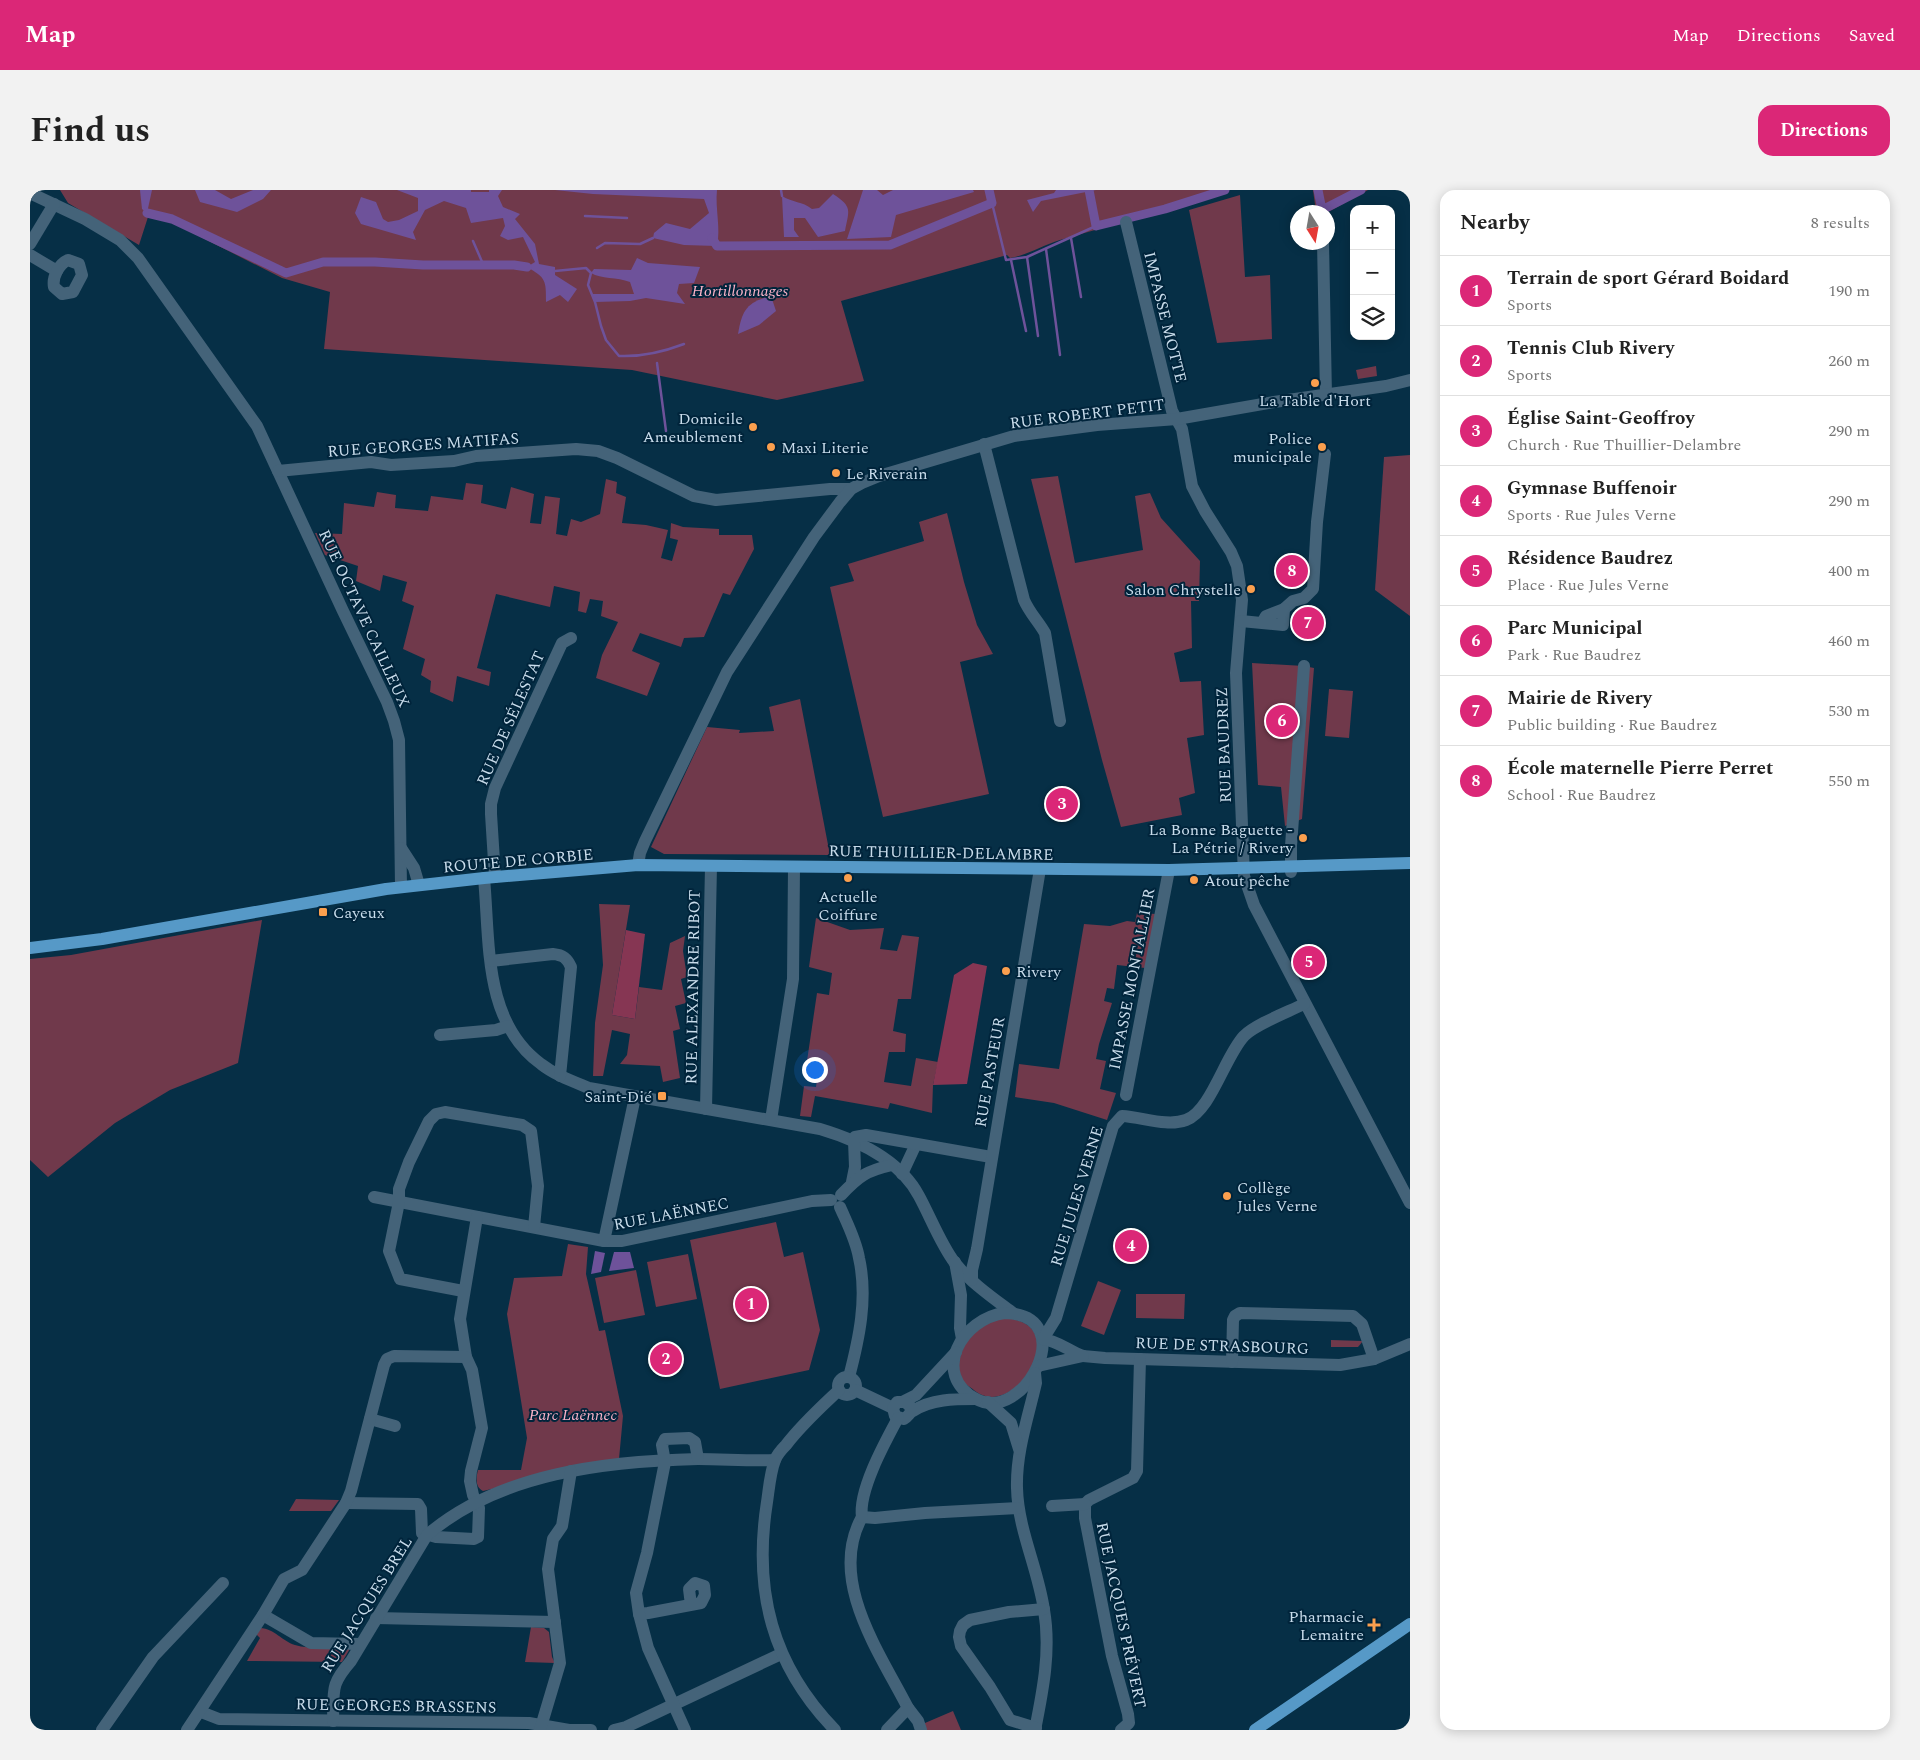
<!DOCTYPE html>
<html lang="en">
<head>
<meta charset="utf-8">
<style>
	:root { --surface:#fff; --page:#f2f2f2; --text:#222; --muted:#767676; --line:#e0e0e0; --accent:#db2777 }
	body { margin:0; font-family:Spectral,serif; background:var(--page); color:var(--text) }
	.controls { position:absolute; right:15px; top:15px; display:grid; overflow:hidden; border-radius:10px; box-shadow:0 2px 12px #0003 }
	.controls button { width:45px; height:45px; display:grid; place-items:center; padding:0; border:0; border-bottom:1px solid var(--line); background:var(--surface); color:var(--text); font:25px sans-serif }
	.compass { position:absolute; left:1260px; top:15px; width:45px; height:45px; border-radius:50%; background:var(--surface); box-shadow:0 2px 12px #0003; rotate:169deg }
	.you { position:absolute; left:784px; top:879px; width:18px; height:18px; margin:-12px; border:4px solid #fff; border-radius:50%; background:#1a73e8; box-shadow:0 0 0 8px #1a73e833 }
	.badge { display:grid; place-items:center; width:32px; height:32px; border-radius:50%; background:var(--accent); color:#fff; font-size:16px; font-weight:700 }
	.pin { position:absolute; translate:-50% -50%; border:2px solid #fff; box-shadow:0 1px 5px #0006 }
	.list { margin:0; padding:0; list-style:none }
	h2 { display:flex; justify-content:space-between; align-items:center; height:65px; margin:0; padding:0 20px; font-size:21px }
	h2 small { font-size:16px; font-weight:400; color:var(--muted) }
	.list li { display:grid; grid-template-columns:32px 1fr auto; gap:15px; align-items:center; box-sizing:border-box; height:70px; padding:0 20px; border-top:1px solid var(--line) }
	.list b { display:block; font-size:19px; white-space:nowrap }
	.list p { margin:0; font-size:16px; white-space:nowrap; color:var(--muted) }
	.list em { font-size:16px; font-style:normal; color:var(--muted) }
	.icon { flex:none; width:28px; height:28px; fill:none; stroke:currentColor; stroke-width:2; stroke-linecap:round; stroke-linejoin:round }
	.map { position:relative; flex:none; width:1380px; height:1540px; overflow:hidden; border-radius:15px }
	header { display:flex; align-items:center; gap:30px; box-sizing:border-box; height:70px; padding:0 25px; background:var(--accent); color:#fff }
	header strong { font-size:24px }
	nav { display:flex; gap:28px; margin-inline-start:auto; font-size:18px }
	.intro { display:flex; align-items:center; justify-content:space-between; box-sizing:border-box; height:120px; padding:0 30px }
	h1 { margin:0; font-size:35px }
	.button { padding:12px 22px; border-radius:15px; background:var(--accent); color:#fff; font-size:18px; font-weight:700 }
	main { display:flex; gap:30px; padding:0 30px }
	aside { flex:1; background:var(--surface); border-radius:15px; box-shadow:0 2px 12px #0003 }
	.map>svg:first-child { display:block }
	.green { fill:#70394b }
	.forest { fill:#863653 }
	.water { fill:#6e529a }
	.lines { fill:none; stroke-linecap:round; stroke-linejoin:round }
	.stream { stroke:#6e529a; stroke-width:2.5 }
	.canal { stroke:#6e529a; stroke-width:9 }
	.minor { stroke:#446379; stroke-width:12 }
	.major { stroke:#5699c7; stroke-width:12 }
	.poi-dot { fill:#fa9f4e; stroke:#00243b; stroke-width:2 }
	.labels { text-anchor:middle; stroke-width:4; stroke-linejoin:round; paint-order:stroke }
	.park-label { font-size:16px; font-style:italic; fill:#f9b2c7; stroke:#00243b }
	.street-label { font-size:16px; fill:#c8dceb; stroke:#00243b }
	.poi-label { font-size:16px; fill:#c8dceb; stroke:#00243b; text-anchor:end }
</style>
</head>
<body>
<header>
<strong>Map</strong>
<nav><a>Map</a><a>Directions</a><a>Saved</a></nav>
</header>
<div class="intro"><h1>Find us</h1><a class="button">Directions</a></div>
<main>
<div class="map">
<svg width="1380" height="1540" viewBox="0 0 1380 1540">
	<rect width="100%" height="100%" fill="#062f46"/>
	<!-- green -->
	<g class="green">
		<path d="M30,0H1197C1142,19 1086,34 1030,50C1013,55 998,65 980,68L977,65L811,111L834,191L747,210L602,180L294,159L300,102L252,88L143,33L118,27L109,55L38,13Z"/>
		<path d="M1283,0H1338L1300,21L1286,22Z"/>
		<path d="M1210,5L1215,87L1240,85L1242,149L1187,153L1159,20Z"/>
		<path d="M1346,176L1347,186L1328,189L1326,180Z"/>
		<path d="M1380,265V426L1345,400L1354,267Z"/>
		<path d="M1028,286L1045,373L1113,360L1105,306L1120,303L1131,328L1170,371L1169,411H1161L1162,458L1144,463L1150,492L1171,491L1174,545L1157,548L1165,603L1149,608L1152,625L1091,637L1072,570L1001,289Z"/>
		<path d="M576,289L587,292L586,303L596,307L592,333L616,335L638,340L631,368L642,371L648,350L640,348L641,333L653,337L689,339V345H722L724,359L700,405L693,403L674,447L654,448L651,457L610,443L602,461L630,473L617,506L566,488L572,465L588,432L571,426L573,411L560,409L556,423L548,421L550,402L524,396L520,417L466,404L447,478L461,482L459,496L427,486L423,512L400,502L401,491L391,485L395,469L373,459L384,416L372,411L377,392L353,385L350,401L326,391L328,376L295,365L285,343L312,344L314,313L344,317L347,302L366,305L365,318L398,321L401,306L433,310L436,293L453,295L451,313L476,319L481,297L504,304L500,333L511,334L515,306L530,308L526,344L537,346L541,329L551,332L570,324Z"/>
		<path d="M917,323L934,392L947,435L963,464L930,472L959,604L853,627L800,397L824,391L818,374L894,351L889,332Z"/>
		<path d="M1222,473L1274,476L1284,478L1272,629L1255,636L1251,597L1228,595Z"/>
		<path d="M1299,499L1323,501L1319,548L1295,546Z"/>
		<path d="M770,509L800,665L634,664L621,657L677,537L710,540L709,543L744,541L739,517Z"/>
		<path d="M569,714L600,715L582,825L605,829L609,797L632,800L640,753L655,746L653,761L657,787L651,789L656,813L645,816L650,839L643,841L650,888L633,892L630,876L590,874L597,865L600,844L582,840L573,886H563L565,833L573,775Z"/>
		<path d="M1107,723L1126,724L1115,778L1087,775L1084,799L1077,798L1074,811L1082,813L1069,854L1066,869L1076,871L1070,899L1086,903L1077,930L1024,913L985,907L989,874L1029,879L1054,734L1080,736L1097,731L1105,732Z"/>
		<path d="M786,728L820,740L854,738L850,759L867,761L872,745L889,747L881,809H868L863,841L876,844L875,862H859L854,892L881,896L886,868L908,872L903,895L902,923L860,913L858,919L785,906L781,927L770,926L774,896L786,897L789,873L777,871L787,803L799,805L802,783L779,777Z"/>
		<path d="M232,730L208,873L140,900L85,933L18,987L0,970V769L41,765Z"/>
		<path d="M746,1032L754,1067L773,1062L790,1140L779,1180L690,1199L660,1050Z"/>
		<path d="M538,1054L558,1057L556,1084L569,1141L575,1140L593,1226L589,1269L453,1301C445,1297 446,1288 448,1280H491L497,1248L477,1124L484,1088L532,1086Z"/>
		<path d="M658,1064L667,1109L626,1117L617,1072Z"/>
		<path d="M606,1080L615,1125L574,1133L565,1088Z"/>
		<path d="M1068,1091L1091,1100L1074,1145L1051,1136Z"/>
		<path d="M1106,1104H1155L1154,1129L1106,1128Z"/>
		<path d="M974,1127C983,1129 995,1131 1002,1139C1023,1165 978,1226 945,1201C942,1198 936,1195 933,1192C922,1175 935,1147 949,1138C957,1133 966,1130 974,1127Z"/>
		<path d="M1301,1150L1333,1151L1328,1157H1301Z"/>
		<path d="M266,1309L309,1310L301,1321H259Z"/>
		<path d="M501,1437L514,1438L519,1442L522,1467L525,1473L495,1472Z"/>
		<path d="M230,1438C245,1439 252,1451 265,1455C282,1460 304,1457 321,1457L312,1472L217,1471L230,1448L226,1444Z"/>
		<path d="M923,1521L931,1540H895V1533Z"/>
	</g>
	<!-- forest -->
	<g class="forest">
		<path d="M596,740L615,744L605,829L582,825Z"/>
		<path d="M943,773L957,776L937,894L903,895L924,785Z"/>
	</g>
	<!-- water -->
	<g class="water">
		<path d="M110,0H122L117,23L112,19Z"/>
		<path d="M165,0H185L201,9L223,0H241L233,9L207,22L170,12Z"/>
		<path d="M367,0H441V2H459V0H472L468,6L473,17L490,24L485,29L505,54L509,74L525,77V85L547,99L538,112L530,105L516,112C516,90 516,88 497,77L505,72L493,47L478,50L470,46L475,36L473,28L441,33L436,18L414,11L395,20L383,42L386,50L331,34L325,23L331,7L346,12L353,29L358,32L369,30L388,21V8Z"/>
		<path d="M525,0H687C685,19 691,38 687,56L654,55L623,48L624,43L636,33L660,39L679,23L674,9L563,4Z"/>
		<path d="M833,0H847L853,5L863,0H943L944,2L866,25L861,47L817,49Z"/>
		<path d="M1026,0H1066L1011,11L1003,22L997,10L1024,3Z"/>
		<path d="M803,4C823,17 819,20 815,41L788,47L775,28H764V40L769,47H754L752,6C763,13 772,11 782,19L789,18Z"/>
		<path d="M607,68L618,73L670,77L664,93L649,94L647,103L655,114L616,108L600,111L565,112L561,104H604L600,92C587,87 571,89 561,83L564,79L601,80Z"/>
		<path d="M741,106L746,121L729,135L708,144C712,120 717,112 741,106Z"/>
		<path d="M565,1061L575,1063L571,1082L561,1084Z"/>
		<path d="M584,1062H600L604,1078L579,1081Z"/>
	</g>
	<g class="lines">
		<!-- stream -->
		<g class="stream">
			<path d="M751,0L752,6"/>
			<path d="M962,13L976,70L997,67L1066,36"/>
			<path d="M555,26L597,28"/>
			<path d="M1041,48L1051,107"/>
			<path d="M443,51L453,74"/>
			<path d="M567,58L575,53L610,54L623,48"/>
			<path d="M1016,59L1030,165"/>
			<path d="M997,67L1008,146"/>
			<path d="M981,70L996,141"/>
			<path d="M525,81L556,78L561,83L558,95L565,112L571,136L576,150L589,166C612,167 633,162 654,154"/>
			<path d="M627,173L636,241"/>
		</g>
		<!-- canal -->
		<g class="canal">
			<path d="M1059,0L1066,36L1135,19L1195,0"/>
			<path d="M1288,0L1292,20L1331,0"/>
			<path d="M117,23L142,29L256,83L293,72H345L393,75H484L497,77"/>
			<path d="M682,48L687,56L860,55L962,13L959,0"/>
		</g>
		<!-- minor -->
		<g class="minor">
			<path d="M0,3L55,29L90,50L108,68L227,236L313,421L357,512L364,531L369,550L371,697"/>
			<path d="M1096,32L1142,221L1152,239L1162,296L1175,321L1201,362L1207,376L1212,410L1206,483L1214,686L1224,715L1380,1013"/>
			<path d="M1293,52L1296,205"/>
			<path d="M0,54L24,14"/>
			<path d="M0,65L27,81"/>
			<path d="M38,70L49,74L52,85L43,102L32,104L24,97C22,87 29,74 38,70Z"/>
			<path d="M954,254L994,410C999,422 1008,431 1015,443L1030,531"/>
			<path d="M248,281L341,272L361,275L424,271L446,266L546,259L568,261L587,268L664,306L686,310L800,299H821"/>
			<path d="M1254,419L1263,411L1274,408L1283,399L1287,332L1295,264"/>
			<path d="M1211,431L1253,435L1254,419L1236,426L1232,433"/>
			<path d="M371,658L384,678L389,695"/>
			<path d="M608,675L610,663L615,651L697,482L784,347L810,312L821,299L832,293L849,286L984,246L1067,235L1147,229L1244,212L1356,196L1380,190"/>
			<path d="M1261,682V656L1274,476"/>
			<path d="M465,687L461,624V614L465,598L532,453L541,448"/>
			<path d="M454,688C460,752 453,832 511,874C525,885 542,891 559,898L790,939C827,950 870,970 889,1006C900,1026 911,1055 925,1073C941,1093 963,1108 983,1123"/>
			<path d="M461,771L523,764C533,765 537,768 541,777L530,886"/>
			<path d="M410,845L466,840L478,836"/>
			<path d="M1096,905L1139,680"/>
			<path d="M676,919L681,676"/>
			<path d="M741,930L763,789L764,677"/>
			<path d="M872,984L886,954"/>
			<path d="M822,992L825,977L824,951L825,947L836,945L961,967"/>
			<path d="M811,1005C829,986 836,981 862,975"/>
			<path d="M344,1007L574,1051H592L782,1011L801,1010"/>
			<path d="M810,1017C817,1033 826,1050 829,1068C838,1108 829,1149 819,1187"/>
			<path d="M574,1051L605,907"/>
			<path d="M925,1072L931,1105L930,1138L932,1149"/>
			<path d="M942,1090V1080L947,1059L1010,679"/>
			<path d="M433,1101L370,1089L359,1061L369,1012V999L379,972L399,931L406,924L415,922L492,935L501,941L508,996L504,1037"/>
			<path d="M975,1123C1052,1125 994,1235 946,1209C900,1184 932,1128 975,1123Z"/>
			<path d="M1053,1166L1075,1168L1310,1175L1344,1169L1380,1154"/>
			<path d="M1202,1172L1203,1130L1205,1126L1210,1123L1323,1126L1332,1134L1344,1169"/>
			<path d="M1008,1176L1053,1166C1039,1161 1028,1151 1013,1149L1026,1128L1083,936L1092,926C1112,927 1137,937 1156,930C1181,921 1195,866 1214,846C1226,834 1258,822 1274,814"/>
			<path d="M1005,1183L1006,1193C998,1228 986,1262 987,1298C988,1340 1008,1378 1014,1420C1021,1460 1013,1500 1005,1540"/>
			<circle cx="817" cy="1196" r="9"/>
			<path d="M825,1200L863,1218"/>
			<path d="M874,1211L886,1205L926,1162"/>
			<path d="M958,1212L981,1233L989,1259"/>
			<path d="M881,1222L880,1216L875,1212H867L863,1218L865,1226L874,1229C878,1227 879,1223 883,1221C901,1209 925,1209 946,1209"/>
			<path d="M340,1229L365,1236"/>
			<path d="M316,1313L388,1314L391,1319L392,1343L406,1347L444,1349L448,1347L449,1318L443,1305L440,1291L441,1281L452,1238L442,1180L436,1167L430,1129L447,1027"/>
			<path d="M1055,1314V1328L1082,1466L1098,1524L1099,1533L1091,1540"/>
			<path d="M1055,1314L1059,1310L1103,1288L1107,1281L1110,1169"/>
			<path d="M1022,1316L1055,1314"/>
			<path d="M832,1327C797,1390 850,1463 878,1518"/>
			<path d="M832,1327L845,1328L895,1323L988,1318"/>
			<path d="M832,1327C828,1301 855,1252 868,1228"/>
			<path d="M609,1424L618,1423L671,1413L675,1405L674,1396L665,1393L659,1399L661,1415"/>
			<path d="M233,1425L281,1453L330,1454"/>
			<path d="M346,1428L525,1432"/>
			<path d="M171,1522L189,1529L499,1533L539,1540H561"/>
			<path d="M303,1531C304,1500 300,1495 321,1471L397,1345C469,1283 577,1271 668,1269C694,1269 719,1271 745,1270"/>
			<path d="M1006,1538L980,1530L960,1497L931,1456L929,1447L930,1441L933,1435L940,1430L979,1422L1014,1419"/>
			<path d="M72,1540L123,1467L193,1393"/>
			<path d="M157,1540L233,1425L254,1389L272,1380L316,1313L321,1301L354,1175L357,1169L364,1166L436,1167"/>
			<path d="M510,1540L530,1473L518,1379L523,1349L532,1336L541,1281"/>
			<path d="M584,1540L596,1537L751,1464"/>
			<path d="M655,1540L618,1458L609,1424L606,1403L617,1363L635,1272L632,1255L635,1249L659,1248L665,1252L668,1269"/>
			<path d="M805,1540C742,1475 723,1401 737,1312C739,1299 740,1283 745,1270C747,1265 752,1259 756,1255C772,1234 790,1218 809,1200"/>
			<path d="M857,1540L878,1518L888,1531L891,1540"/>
		</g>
		<!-- major -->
		<g class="major">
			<path d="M0,758L72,749L356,699L454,688L608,675L1139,680L1380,673"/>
			<path d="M1225,1540L1380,1434"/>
		</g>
	</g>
	<!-- markers -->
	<g class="poi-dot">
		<circle cx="1285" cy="193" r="5"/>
		<circle cx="723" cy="237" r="5"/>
		<circle cx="741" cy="257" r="5"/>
		<circle cx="1292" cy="257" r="5"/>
		<circle cx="806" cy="283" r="5"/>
		<circle cx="1221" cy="399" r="5"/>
		<circle cx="1273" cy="648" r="5"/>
		<circle cx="818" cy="688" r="5"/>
		<circle cx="1164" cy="690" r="5"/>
		<rect x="288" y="717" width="10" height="10" rx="2.5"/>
		<circle cx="976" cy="781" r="5"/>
		<rect x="627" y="901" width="10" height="10" rx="2.5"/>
		<circle cx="1197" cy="1006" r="5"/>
		<path d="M1341.5 1427.5h5v5h5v5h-5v5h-5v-5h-5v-5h5z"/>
	</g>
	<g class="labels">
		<!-- park labels -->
		<g class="park-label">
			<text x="710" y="106">Hortillonnages</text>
			<text x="543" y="1230">Parc Laënnec</text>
		</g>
		<!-- street labels -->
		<g class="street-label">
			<text transform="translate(1136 127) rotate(76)" y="6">IMPASSE MOTTE</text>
			<text transform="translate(1057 223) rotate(-7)" y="6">RUE ROBERT PETIT</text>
			<text transform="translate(393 254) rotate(-4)" y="6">RUE GEORGES MATIFAS</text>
			<text transform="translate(335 428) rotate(65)" y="6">RUE OCTAVE CAILLEUX</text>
			<text transform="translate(480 528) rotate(-66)" y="6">RUE DE SÉLESTAT</text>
			<text transform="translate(1193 555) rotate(-92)" y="6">RUE BAUDREZ</text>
			<text transform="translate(911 662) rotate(1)" y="6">RUE THUILLIER-DELAMBRE</text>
			<text transform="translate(488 670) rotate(-5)" y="6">ROUTE DE CORBIE</text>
			<text transform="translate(1101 789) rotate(-79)" y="6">IMPASSE MONTALLIER</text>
			<text transform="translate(662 797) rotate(-89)" y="6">RUE ALEXANDRE RIBOT</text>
			<text transform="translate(959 882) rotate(-80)" y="6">RUE PASTEUR</text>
			<text transform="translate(1046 1006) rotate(-73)" y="6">RUE JULES VERNE</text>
			<text transform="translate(641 1023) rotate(-11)" y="6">RUE LAËNNEC</text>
			<text transform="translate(1192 1155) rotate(2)" y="6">RUE DE STRASBOURG</text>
			<text transform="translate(336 1414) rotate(-58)" y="6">RUE JACQUES BREL</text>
			<text transform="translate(1092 1425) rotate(78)" y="6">RUE JACQUES PRÉVERT</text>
			<text transform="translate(366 1515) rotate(1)" y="6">RUE GEORGES BRASSENS</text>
		</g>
		<!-- poi labels -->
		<g class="poi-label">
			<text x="1285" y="216" text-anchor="middle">La Table d'Hort</text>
			<text x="713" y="234">Domicile<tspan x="713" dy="18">Ameublement</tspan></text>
			<text x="1282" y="254">Police<tspan x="1282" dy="18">municipale</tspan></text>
			<text x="751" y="263" text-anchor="start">Maxi Literie</text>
			<text x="816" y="289" text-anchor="start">Le Riverain</text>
			<text x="1211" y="405">Salon Chrystelle</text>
			<text x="1263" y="645">La Bonne Baguette -<tspan x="1263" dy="18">La Pétrie / Rivery</tspan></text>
			<text x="1174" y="696" text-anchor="start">Atout pêche</text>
			<text x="818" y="712" text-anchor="middle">Actuelle<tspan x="818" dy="18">Coiffure</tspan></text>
			<text x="303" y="728" text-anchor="start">Cayeux</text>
			<text x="986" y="787" text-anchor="start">Rivery</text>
			<text x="622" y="912">Saint-Dié</text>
			<text x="1207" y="1003" text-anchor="start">Collège<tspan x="1207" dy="18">Jules Verne</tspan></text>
			<text x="1334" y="1432">Pharmacie<tspan x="1334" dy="18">Lemaitre</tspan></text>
		</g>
	</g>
</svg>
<div class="controls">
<button>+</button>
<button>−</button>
<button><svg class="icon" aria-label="layers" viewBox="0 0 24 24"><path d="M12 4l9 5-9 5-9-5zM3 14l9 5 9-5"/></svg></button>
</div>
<svg class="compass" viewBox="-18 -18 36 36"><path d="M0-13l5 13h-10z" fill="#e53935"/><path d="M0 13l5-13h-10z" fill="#767676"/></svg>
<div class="you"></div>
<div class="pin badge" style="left:721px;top:1114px">1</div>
<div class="pin badge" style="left:636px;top:1169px">2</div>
<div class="pin badge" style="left:1032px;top:614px">3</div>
<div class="pin badge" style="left:1101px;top:1056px">4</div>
<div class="pin badge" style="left:1279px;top:772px">5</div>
<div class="pin badge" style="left:1252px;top:531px">6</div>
<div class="pin badge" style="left:1278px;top:433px">7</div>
<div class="pin badge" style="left:1262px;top:381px">8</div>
</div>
<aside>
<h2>Nearby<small>8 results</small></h2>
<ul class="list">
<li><span class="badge">1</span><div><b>Terrain de sport Gérard Boidard</b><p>Sports</p></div><em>190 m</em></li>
<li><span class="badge">2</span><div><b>Tennis Club Rivery</b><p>Sports</p></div><em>260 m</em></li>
<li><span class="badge">3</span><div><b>Église Saint-Geoffroy</b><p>Church · Rue Thuillier-Delambre</p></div><em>290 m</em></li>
<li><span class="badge">4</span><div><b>Gymnase Buffenoir</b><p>Sports · Rue Jules Verne</p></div><em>290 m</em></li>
<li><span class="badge">5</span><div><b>Résidence Baudrez</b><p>Place · Rue Jules Verne</p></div><em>400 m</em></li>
<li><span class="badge">6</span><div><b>Parc Municipal</b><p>Park · Rue Baudrez</p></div><em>460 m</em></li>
<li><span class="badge">7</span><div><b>Mairie de Rivery</b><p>Public building · Rue Baudrez</p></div><em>530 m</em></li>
<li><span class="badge">8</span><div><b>École maternelle Pierre Perret</b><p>School · Rue Baudrez</p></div><em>550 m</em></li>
</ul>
</aside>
</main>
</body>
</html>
